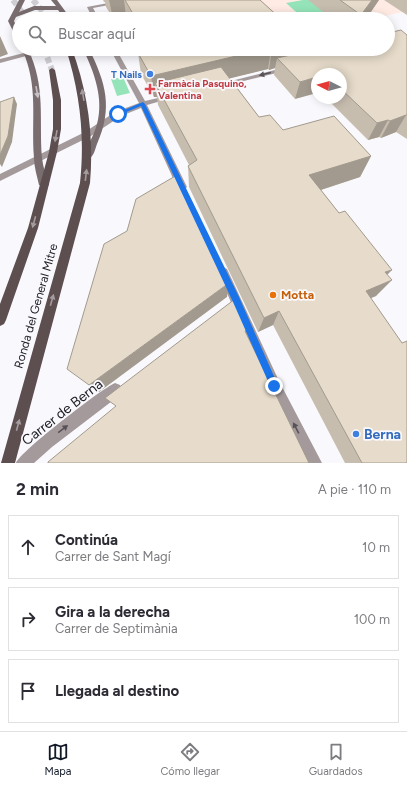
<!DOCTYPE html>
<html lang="es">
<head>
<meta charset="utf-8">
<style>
	:root { --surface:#fff; --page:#f2f2f3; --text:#2b2b33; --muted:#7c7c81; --line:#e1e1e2; --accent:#111827 }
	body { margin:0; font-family:Figtree,sans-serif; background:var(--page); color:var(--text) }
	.compass { position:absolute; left:311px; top:68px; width:36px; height:36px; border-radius:50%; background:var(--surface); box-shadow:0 2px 10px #0003; rotate:276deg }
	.stop { position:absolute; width:12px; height:12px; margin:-9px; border:3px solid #1a73e8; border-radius:50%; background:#fff }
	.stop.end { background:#1a73e8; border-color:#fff; box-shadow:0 1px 4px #0008 }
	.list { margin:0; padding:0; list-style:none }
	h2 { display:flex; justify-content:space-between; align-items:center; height:52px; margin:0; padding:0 16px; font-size:17px }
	h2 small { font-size:13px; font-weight:400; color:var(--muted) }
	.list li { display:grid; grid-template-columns:26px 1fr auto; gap:12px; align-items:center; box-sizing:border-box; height:64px; margin:0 8px 8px; padding:0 8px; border:1px solid var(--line); border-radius:0px }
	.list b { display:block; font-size:15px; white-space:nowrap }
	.list p { margin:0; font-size:13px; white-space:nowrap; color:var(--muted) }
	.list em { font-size:13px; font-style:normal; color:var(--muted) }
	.icon { flex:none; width:22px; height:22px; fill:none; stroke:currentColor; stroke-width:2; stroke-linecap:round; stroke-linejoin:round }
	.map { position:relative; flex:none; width:407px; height:463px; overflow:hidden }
	.search { position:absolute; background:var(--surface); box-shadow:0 2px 10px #0003; left:12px; right:12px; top:12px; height:44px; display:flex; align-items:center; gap:10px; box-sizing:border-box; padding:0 14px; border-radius:22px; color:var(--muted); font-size:15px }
	.sheet { height:268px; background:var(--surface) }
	nav { display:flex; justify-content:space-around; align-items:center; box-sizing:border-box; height:56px; border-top:1px solid var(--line); background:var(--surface); font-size:11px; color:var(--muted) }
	nav a { display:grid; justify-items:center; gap:2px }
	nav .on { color:var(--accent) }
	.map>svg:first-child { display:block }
	.education { fill:#ffebe4 }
	.green { fill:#95e4b9 }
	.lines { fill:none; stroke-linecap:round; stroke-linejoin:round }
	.primary-tunnel { stroke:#ceced3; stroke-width:6; stroke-dasharray:6 3; stroke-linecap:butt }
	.minor { fill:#a49a9c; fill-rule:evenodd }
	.secondary { fill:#7a6d6f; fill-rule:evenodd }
	.primary { fill:#5d4e50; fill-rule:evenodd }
	.wall { fill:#c7bdaf }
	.shaded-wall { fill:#a29a8e }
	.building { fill:#e7dccb; stroke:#a29a8e }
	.oneway { fill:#575257 }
	.oneway2 { fill:#c6c1c4 }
	.oneway3 { fill:#a39b9e }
	.route { fill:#1a73e8 }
	.shop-dot { fill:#3f7fe0; stroke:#f9f9fd; stroke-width:1.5 }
	.health-dot { fill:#e0444e; stroke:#f9f9fd; stroke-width:1.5 }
	.food-dot { fill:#e8710a; stroke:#f9f9fd; stroke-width:1.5 }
	.labels { text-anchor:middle; stroke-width:3.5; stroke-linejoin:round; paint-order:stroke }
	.far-shop-label { font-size:10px; font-weight:bold; fill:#366cbe; stroke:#f9f9fd; text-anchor:end }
	.far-health-label { font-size:10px; font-weight:bold; fill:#be3a42; stroke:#f9f9fd; text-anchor:start }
	.food-label { font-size:12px; font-weight:bold; fill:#c56008; stroke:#f9f9fd; text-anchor:start }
	.street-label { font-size:12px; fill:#232229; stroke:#f9f9fd }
	.near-street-label { font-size:14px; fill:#232229; stroke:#f9f9fd }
	.near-shop-label { font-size:14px; font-weight:bold; fill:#366cbe; stroke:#f9f9fd; text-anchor:start }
</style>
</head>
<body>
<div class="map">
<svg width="407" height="463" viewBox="0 0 407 463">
	<rect width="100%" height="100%" fill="#f9f9fd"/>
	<!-- education -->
	<path class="education" d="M242,0H398L407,6V11L371,19H164Z"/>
	<!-- green -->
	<g class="green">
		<path d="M303,0H314L338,19H304L286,3Z"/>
		<path d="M123,77L130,93L117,96L111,79Z"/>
	</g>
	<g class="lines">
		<!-- primary-tunnel -->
		<g class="primary-tunnel">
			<path d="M13,0L27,19"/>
			<path d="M33,0L49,19"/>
			<path d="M44,49L52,70"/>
		</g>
		<!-- minor -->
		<g class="minor">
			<path d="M124,0H137L93,8L99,19H93L87,7Z"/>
			<path d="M110,49H116L145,101L171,95L175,97L147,105L187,187L185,189L182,190L177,187L141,108L121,116L91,136L0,181V174L85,132L115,112L139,103Z"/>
			<path d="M28,52L31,54L30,55L0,63V59Z"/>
			<path d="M287,67L290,69L289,70L219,87L215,85Z"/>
			<path d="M223,267L227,269L279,381L322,463H307L269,391L218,272L219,269Z"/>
			<path d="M115,383L120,385L122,390L120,395L52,447L34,463H16C21,451 101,389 115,383Z"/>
		</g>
		<!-- secondary -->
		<g class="secondary">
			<path d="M19,0H25L19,12L34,6H56L51,0H57L71,19H65L58,10H35L16,17L14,21L19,32V40L17,39L8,21Z"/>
			<path d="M22,49H28C46,87 39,118 42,158C43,167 46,176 49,185L44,188L39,185C37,176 34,167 34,158C31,118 39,87 22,49Z"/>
			<path d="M83,49H89C106,83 113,108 97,144C95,149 94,157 88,159L84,156C88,145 94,135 97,124C104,98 94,72 83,49Z"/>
		</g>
		<!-- primary -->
		<g class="primary">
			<path d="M66,49H72C88,93 94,136 90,183L15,463H1L80,183C85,136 80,93 66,49Z"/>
			<path d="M52,68L55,70L61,100V129L57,152L38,228L6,320L4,324L0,326V304L28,228L49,152L53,129V100L49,70Z"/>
		</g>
	</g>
	<!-- wall -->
	<g class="wall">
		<path d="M103,0H260L281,19H128L126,16L113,18L106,7L105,2H104Z"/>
		<path d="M308,0H379L366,19H332Z"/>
		<path d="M384,0H407V15Z"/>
		<path d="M407,35V139L396,132L381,138L379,137L368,140L326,98H341V74H317L295,99L274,75L275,68L269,70L268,69L230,78L259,117L283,130L371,156L360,177L321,190L387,275L376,296L371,298L407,463H345L273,325L258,332L189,187L188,166L189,165L158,105L157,97H154L141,74L138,53L146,51L145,49H304L303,52Z"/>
	</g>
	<!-- shaded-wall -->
	<g class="shaded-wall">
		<path d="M109,0H124L126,16L113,18Z"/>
		<path d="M372,0H379L366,19H360L361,15Z"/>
		<path d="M0,36L8,54L0,57Z"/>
		<path d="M266,49H271L268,69L162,95L155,83L157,97H154L151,76Z"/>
		<path d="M272,49H304L301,62L277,58L275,68L269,70Z"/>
		<path d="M317,77V93L295,99L300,82Z"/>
		<path d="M14,97L17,104L12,142L2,167L0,164V155Z"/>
		<path d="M406,115L396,132L381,138L390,121Z"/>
		<path d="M388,120L379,137L368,140L377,123Z"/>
		<path d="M371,156L360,177L302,196L309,175Z"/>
		<path d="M392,270L376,286L385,272Z"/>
		<path d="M392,280L376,296L351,306L366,291Z"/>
		<path d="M229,283L227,297L99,392L89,385Z"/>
		<path d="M279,311L273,325L258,332L264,318Z"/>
		<path d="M248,329L245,338V331Z"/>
	</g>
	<!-- building -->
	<g class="building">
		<path d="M125,0H260L281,19H136Z"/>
		<path d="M340,0H372L361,15Z"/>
		<path d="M401,30L407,35V115H406L390,121L388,120L377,123L341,89V74H317V77L300,82L277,58L318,49H388V33Z"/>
		<path d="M154,49H266L151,76L138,53L154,50Z"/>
		<path d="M221,67L259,117L270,115L283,130L334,116L371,156L309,175L339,213L345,211L392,270L385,272L392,280L366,291L402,343L407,341V463H362L279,311L264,318L188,166L197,160L155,83Z"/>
		<path d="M14,97L8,136L0,155V102Z"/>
		<path d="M177,175L229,283L89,385L67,369L104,244L127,231L136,199Z"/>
		<path d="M235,299L248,329L245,331L309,463H48V462L116,406L105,398Z"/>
	</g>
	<!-- one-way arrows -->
	<defs><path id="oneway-solid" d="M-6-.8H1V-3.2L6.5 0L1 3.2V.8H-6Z"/></defs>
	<g class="oneway">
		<use href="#oneway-solid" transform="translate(265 74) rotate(166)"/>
		<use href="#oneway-solid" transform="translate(296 428) rotate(-118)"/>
		<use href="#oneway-solid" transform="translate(63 429) rotate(-37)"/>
	</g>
	<use class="oneway2" href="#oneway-solid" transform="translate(37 92) rotate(80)"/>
	<g class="oneway3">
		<use href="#oneway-solid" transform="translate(83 95) rotate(-99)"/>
		<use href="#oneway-solid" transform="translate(56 136) rotate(100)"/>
		<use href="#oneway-solid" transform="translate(86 175) rotate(-83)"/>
		<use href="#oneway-solid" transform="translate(34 222) rotate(105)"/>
		<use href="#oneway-solid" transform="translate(52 300) rotate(-74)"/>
		<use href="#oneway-solid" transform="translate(18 425) rotate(-75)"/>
	</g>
	<!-- route -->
	<path class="route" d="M143,102L145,104L239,297L277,383V388H271L233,302L141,106L119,115L115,114Z"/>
	<!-- markers -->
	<g class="shop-dot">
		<circle cx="150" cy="74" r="4"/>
		<circle cx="356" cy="434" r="4"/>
	</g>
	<path class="health-dot" d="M148 83h4v4h4v4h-4v4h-4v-4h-4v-4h4z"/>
	<circle class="food-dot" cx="273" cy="295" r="4"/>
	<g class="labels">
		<!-- far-shop labels -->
		<g class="far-shop-label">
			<text x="142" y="78">T Nails</text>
		</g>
		<!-- far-health labels -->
		<g class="far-health-label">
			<text x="158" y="87">Farmàcia Pasquino,<tspan x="158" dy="12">Valentina</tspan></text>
		</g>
		<!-- food labels -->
		<g class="food-label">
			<text x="281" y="299">Motta</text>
		</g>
		<!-- street labels -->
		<g class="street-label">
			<text transform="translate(36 306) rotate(-74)" y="4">Ronda del General Mitre</text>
		</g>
		<!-- near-street labels -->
		<g class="near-street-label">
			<text transform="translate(62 412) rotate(-38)" y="5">Carrer de Berna</text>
		</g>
		<!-- near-shop labels -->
		<g class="near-shop-label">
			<text x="364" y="439">Berna</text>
		</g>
	</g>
</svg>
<svg class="compass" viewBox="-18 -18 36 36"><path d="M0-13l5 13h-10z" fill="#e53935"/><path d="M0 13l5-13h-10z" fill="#7c7c81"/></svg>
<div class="stop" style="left:118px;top:114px"></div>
<div class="stop end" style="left:274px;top:386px"></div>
<div class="search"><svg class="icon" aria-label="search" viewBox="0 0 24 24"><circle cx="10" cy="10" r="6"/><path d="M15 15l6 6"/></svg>Buscar aquí</div>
</div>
<section class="sheet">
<h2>2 min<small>A pie · 110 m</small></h2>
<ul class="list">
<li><svg class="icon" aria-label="ahead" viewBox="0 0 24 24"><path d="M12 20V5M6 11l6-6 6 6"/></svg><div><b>Continúa</b><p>Carrer de Sant Magí</p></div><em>10 m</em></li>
<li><svg class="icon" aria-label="right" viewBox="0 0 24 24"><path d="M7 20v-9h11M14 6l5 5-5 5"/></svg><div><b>Gira a la derecha</b><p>Carrer de Septimània</p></div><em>100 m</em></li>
<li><svg class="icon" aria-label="arrive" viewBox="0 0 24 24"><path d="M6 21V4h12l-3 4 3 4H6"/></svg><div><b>Llegada al destino</b></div></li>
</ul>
</section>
<nav>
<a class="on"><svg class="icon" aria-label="map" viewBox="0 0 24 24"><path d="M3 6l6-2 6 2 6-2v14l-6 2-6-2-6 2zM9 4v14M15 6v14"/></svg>Mapa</a>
<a><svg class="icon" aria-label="directions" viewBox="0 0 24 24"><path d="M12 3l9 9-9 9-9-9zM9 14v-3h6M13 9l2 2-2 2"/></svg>Cómo llegar</a>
<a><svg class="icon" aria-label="saved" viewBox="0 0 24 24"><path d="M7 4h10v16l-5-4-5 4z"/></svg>Guardados</a>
</nav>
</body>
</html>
